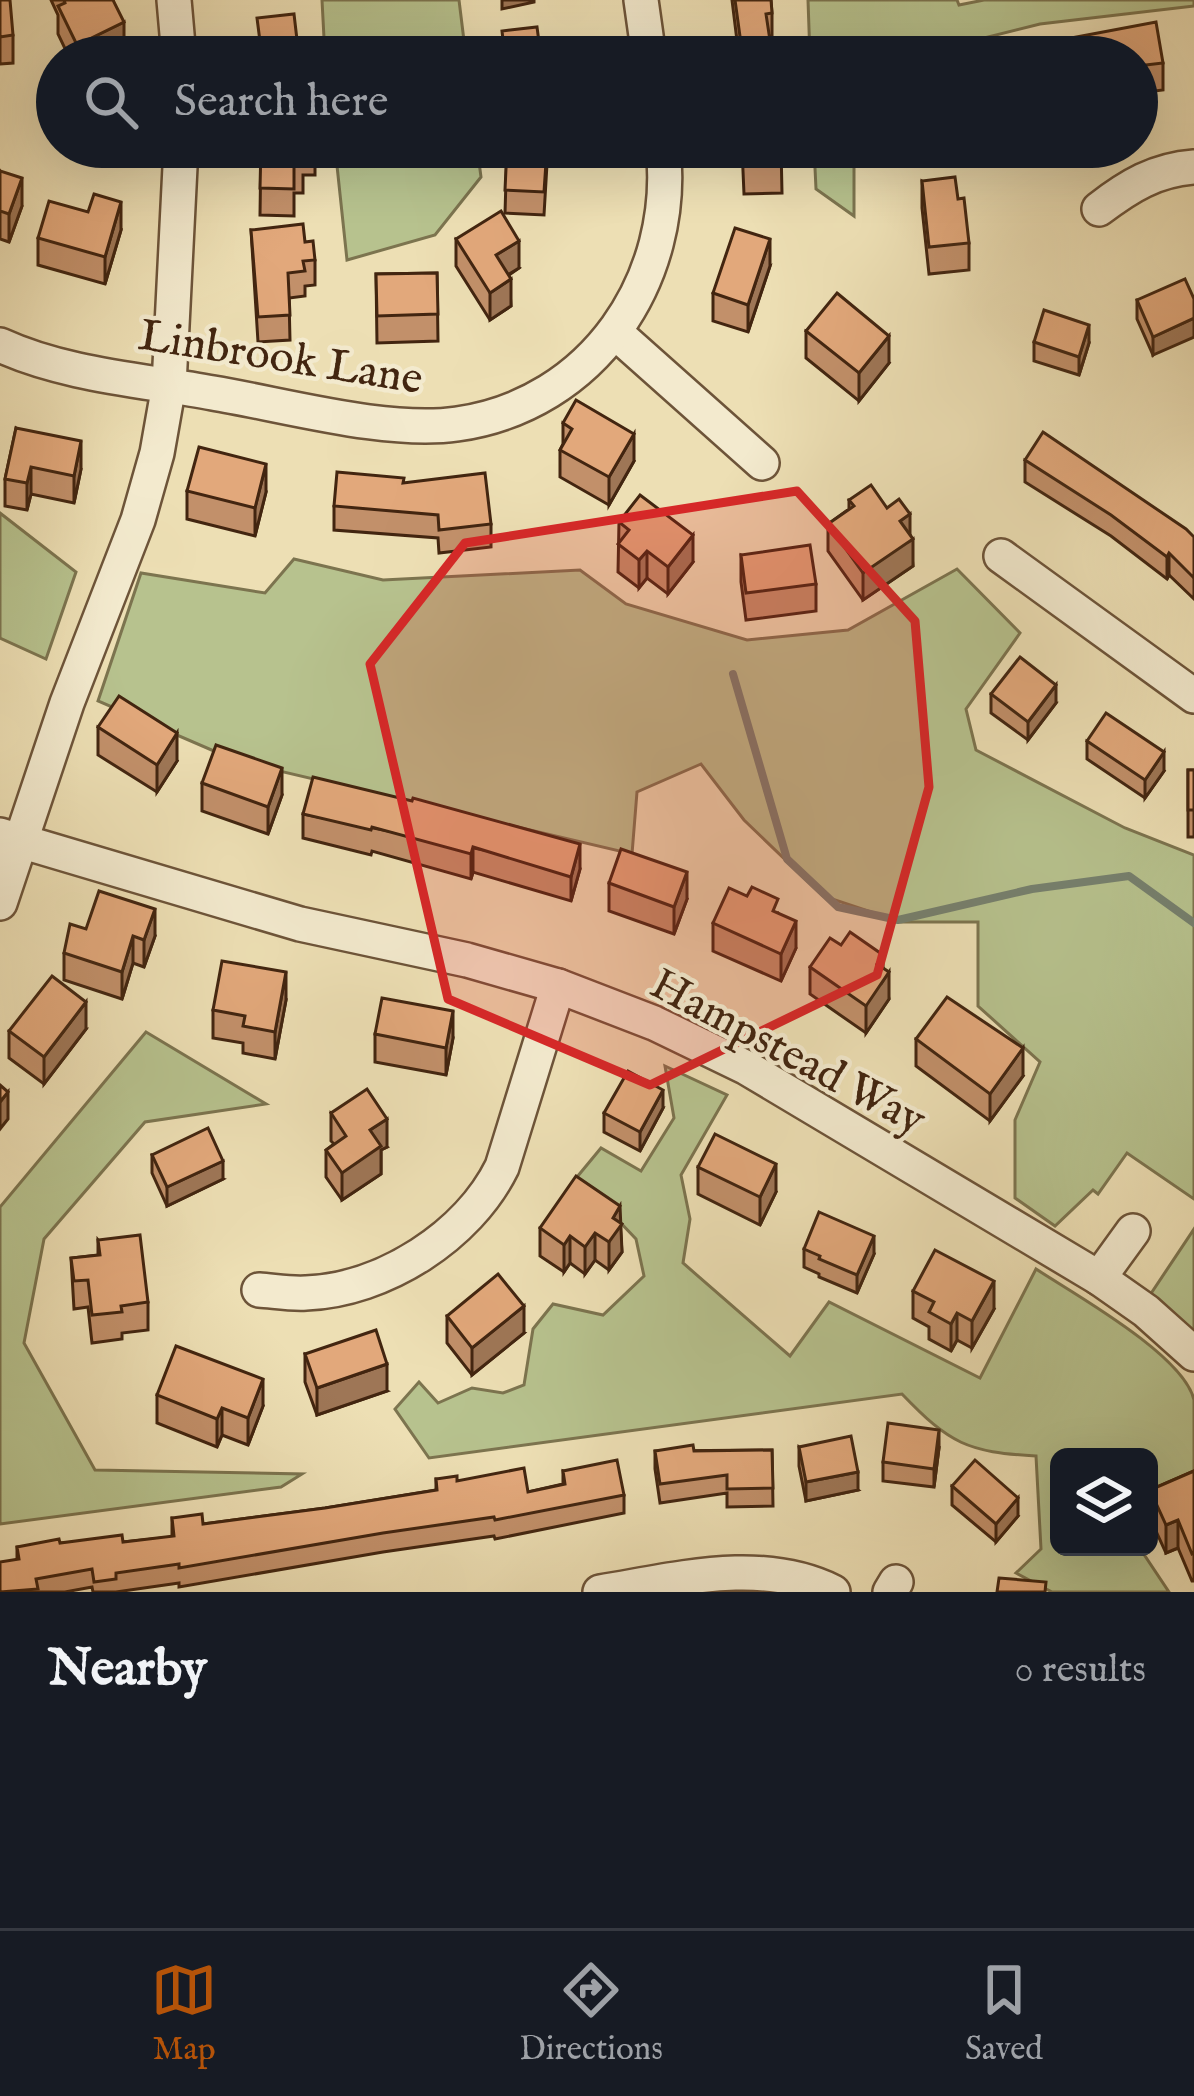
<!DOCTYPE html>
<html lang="en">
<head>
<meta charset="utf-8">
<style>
	:root { --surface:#171b24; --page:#20242c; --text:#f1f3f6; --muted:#9ea1a6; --line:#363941; --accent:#b45309 }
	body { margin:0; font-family:"IM FELL English",serif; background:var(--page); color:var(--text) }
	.controls { position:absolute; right:36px; bottom:36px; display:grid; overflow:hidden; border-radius:18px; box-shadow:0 12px 48px #0002 }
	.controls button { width:108px; height:108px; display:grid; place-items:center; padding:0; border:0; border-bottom:3px solid var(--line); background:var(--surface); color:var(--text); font:60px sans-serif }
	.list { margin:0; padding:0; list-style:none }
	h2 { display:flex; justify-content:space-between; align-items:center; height:156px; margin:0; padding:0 48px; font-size:51px }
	h2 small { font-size:39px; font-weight:400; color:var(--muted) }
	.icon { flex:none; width:66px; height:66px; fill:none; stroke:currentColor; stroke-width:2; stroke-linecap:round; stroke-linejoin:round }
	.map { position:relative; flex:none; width:1194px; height:1592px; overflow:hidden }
	.search { position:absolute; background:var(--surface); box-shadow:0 12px 48px #0002; left:36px; right:36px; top:36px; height:132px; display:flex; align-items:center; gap:30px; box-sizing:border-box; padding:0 42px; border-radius:66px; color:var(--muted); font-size:45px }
	.sheet { height:336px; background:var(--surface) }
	nav { display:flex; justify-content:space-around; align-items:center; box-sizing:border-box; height:168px; border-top:3px solid var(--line); background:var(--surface); font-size:33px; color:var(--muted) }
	nav a { display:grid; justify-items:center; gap:6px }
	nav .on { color:var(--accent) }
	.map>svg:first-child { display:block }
	.green { fill:#b7c28e; stroke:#7c744f; stroke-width:3 }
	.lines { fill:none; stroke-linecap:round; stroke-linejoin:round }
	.stream { stroke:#76806e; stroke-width:8 }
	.minor-casing { stroke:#6d5439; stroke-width:38 }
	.minor { stroke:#f3eace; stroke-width:33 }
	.wall { fill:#c2906a; stroke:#422510; stroke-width:3 }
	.shaded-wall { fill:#9e7656; stroke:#422510; stroke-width:3 }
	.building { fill:#e2a87b; stroke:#422510; stroke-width:3 }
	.marked { fill:#d62828; fill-opacity:0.2; stroke:#d62828; stroke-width:9; stroke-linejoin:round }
	.labels { text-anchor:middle; stroke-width:9; stroke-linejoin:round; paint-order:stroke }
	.street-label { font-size:45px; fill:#422510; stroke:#f3eace }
</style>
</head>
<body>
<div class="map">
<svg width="1194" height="1592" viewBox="0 0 1194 1592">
	<rect width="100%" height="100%" fill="#eddfb4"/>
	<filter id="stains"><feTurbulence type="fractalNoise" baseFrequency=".00167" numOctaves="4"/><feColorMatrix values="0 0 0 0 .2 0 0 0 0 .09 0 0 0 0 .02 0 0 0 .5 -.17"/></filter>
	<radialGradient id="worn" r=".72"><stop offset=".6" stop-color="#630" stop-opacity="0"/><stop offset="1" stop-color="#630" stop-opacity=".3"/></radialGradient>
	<!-- green -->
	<g class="green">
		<path d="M322,0H459L466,57H325Z"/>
		<path d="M808,0H957L959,5L984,0H1194V6L1040,24L908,57H810Z"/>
		<path d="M335,147H477L481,177L435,235L347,260Z"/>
		<path d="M814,147H854V216L816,189Z"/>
		<path d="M0,513L76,572L46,659L0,638Z"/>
		<path d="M294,559L383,580L580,570L626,604L747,640L848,630L957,569L1020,633L966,709L976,750L1125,828L1194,855V1199L1127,1153L1098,1194L1093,1190L1055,1226L1015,1198V1120L1040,1062L978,1006V922H901L823,896L744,820L701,764L637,792L632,854L237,761L98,701L141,573L265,593Z"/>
		<path d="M146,1032L266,1104L145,1122L44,1239L24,1343L95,1470L302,1474L281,1487L0,1524V1207Z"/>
		<path d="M665,1066L727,1095L681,1175L690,1219L683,1263L790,1356L829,1302L980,1378L1036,1269C1074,1294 1184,1355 1194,1400C1194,1423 1194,1452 1194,1476L1149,1497V1457H1059V1547H1139L1169,1592H1052L1016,1573L1041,1549L1036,1456C967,1452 950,1444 902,1394L429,1458L395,1409L419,1382L438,1403L472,1388L503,1393L524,1385L533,1329L553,1304L603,1315L644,1276L636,1239L577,1177L601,1148L641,1171L674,1118Z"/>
		<path d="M1194,1229V1335L1150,1295Z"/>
	</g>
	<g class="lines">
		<!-- stream -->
		<path class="stream" d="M733,674L787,859L838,907L898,920L1032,889L1129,876L1194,923"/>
		<defs>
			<g id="minor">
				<path d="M174,0L179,57"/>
				<path d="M641,0L649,57"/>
				<path d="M1099,209C1129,186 1155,170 1194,167"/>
				<path d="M616,333L762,463"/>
				<path d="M0,345C65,375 143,380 213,393C285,405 387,434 457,424C593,405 678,279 663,147"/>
				<path d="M1001,556L1194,696"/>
				<path d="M0,835L300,924L467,960L558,986L654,1023L747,1068L1099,1278L1146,1311L1194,1354"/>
				<path d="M0,903L67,703L138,520L157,453L169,385L181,147"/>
				<path d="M1099,1278L1133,1231"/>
				<path d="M259,1290C274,1291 290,1294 306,1293C384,1290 468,1236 502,1167L558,986"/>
				<path d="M600,1592C675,1580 761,1556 833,1592"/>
				<path d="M890,1592L896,1582"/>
			</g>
		</defs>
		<!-- minor casing -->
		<use href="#minor" class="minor-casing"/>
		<!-- minor -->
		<use href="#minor" class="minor"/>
	</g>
	<!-- wall -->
	<g class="wall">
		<path d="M0,0L13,35V63L0,64Z"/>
		<path d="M51,0H113L124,49L108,57H69L58,34V15Z"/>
		<path d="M732,0H771L772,13V36H769L771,57H739Z"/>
		<path d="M1066,39L1163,63V90L1137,93V57H1066Z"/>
		<path d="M261,147H315V175H303V193H294V216L260,215Z"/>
		<path d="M507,147H548L544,215L505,213Z"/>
		<path d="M730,147H781L782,193L744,194L742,148Z"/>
		<path d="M980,147H998L991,156Z"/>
		<path d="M0,171L22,206L9,242L0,239Z"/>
		<path d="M922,181L958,199L969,243V270L929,274L922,208Z"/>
		<path d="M121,230L105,284L38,265V238Z"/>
		<path d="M251,230L305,242L315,260V285L305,286V296L289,298L290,340L258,342Z"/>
		<path d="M456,239L519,268L509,275L511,306L490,320L456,266Z"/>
		<path d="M770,266L748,332L713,321V293Z"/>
		<path d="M437,273L438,341L377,343L376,274Z"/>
		<path d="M1194,299L1153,355L1137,319V300Z"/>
		<path d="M806,331L889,363L859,401L806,358Z"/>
		<path d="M1034,342L1089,343L1079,375L1034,361Z"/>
		<path d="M563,423L634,461L609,505L560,477V450L563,444Z"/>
		<path d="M16,428L81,469L74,503L31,494L27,510L5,506V479Z"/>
		<path d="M1025,460L1194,537V599L1169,575L1167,579L1111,536L1025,482Z"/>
		<path d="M404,483L491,524V547L439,553L438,538L334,530V506Z"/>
		<path d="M187,491L266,492L255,536L187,519Z"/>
		<path d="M849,500L887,508L910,535L913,566L863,600L828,551V524L849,509Z"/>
		<path d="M619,522L693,562L668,594L647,578L639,588L618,572Z"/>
		<path d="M741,555L816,584V611L746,620L741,582Z"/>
		<path d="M991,694L1056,703L1028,740L991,713Z"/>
		<path d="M98,727L177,761L157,792L98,755Z"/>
		<path d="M1087,741L1164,771L1145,798L1087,759Z"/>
		<rect x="1188" y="770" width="6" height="67"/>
		<path d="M202,783L282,795L268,834L202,811Z"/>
		<path d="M303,814L580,869L571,901L473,872L471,879L372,851L371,855L303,838Z"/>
		<path d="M609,883L687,899L674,934L609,911Z"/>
		<path d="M778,913L796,948L781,981L713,951V923Z"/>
		<path d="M86,929L155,936L144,967L133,963L122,999L64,980V953Z"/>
		<path d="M810,967L883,968L889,999L866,1033L810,994Z"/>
		<path d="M286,1000L275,1059L243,1053V1043L213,1038V1010Z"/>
		<path d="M86,1029L44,1084L9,1058V1031Z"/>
		<path d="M375,1034L453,1038L446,1075L375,1062Z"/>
		<path d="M916,1039L1023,1076L990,1121L916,1066Z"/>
		<path d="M663,1108L640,1151L604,1132V1113Z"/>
		<path d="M331,1113L387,1147L381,1150V1174L342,1200L326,1177V1150L334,1144L331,1141Z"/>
		<path d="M152,1155L223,1179L167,1206L152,1173Z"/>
		<path d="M698,1167L776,1192L760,1225L698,1194Z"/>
		<path d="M620,1223L622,1252L609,1270L595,1260L585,1274L570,1263L564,1272L540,1256V1228Z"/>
		<path d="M98,1240L148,1302V1330L122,1333V1339L92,1343L88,1307L74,1309L71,1258L98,1255Z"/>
		<path d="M804,1249L874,1254L857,1293L819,1277V1274L804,1267Z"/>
		<path d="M913,1291L994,1309L972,1348L957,1340L951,1351L929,1339V1327L913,1318Z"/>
		<path d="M447,1316L524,1333L472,1375L447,1343Z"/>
		<path d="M305,1354L387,1391L317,1415L305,1382Z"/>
		<path d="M157,1395L263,1406L248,1445L222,1435L217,1447L157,1423Z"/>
		<path d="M799,1447L858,1490L806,1501L799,1466Z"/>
		<path d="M939,1448L934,1487L883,1481V1462Z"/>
		<path d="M772,1450L773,1506L727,1507V1493L660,1503L655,1469V1451Z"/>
		<path d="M563,1471L624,1495V1513L495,1539L494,1536L383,1552L179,1587V1583L116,1592H93L92,1587L65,1592H0L17,1559V1547L60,1543L123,1542L172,1537V1518L203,1524L325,1508L436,1490V1479L528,1492L563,1484Z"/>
		<path d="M1194,1471V1581H1192L1178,1548L1166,1553L1150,1518V1490Z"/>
		<path d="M952,1486L1018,1516L996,1542L952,1505Z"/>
	</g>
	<!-- shaded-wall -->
	<g class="shaded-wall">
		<path d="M502,0H534V2L502,9Z"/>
		<path d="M124,22V49L108,57H77V45Z"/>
		<path d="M22,178V206L9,242V214Z"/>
		<path d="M121,202V230L105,284V257Z"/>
		<path d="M770,239V266L748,332V305Z"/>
		<path d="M519,241V268L496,282V255Z"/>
		<path d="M511,279V306L490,320V293Z"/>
		<path d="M1194,318V337L1153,355V337Z"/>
		<path d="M1089,325V343L1079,375V357Z"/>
		<path d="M889,336V363L859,401V373Z"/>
		<path d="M634,434V461L609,505V477Z"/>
		<path d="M81,441V469L74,503V476Z"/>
		<path d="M266,464V492L255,536V508Z"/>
		<path d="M31,467V494L27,510V483Z"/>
		<path d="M910,514V541L913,539V566L863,600V573L900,521Z"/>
		<path d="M693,535V562L668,594V567Z"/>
		<path d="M647,551V578L639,588V560Z"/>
		<path d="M1169,553V575L1167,579V557Z"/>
		<path d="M1056,685V703L1028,740V722Z"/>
		<path d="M177,733V761L157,792V765Z"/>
		<path d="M1164,752V771L1145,798V780Z"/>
		<path d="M282,768V795L268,834V807Z"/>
		<path d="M580,844V869L571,901V877Z"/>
		<path d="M473,847V872L471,879V854Z"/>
		<path d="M687,872V899L674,934V907Z"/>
		<path d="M155,909V936L144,967V940Z"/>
		<path d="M796,921V948L781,981V954Z"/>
		<path d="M133,936V963L122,999V972Z"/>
		<path d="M883,955V981L889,972V999L866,1033V1006L877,964Z"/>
		<path d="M286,972V1000L275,1059V1032Z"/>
		<path d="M86,1002V1029L44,1084V1057Z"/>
		<path d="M453,1011V1038L446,1075V1048Z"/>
		<path d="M1023,1048V1076L990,1121V1094Z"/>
		<path d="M663,1090V1108L640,1151V1132Z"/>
		<path d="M8,1092V1119L0,1129V1102Z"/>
		<path d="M387,1119V1147L381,1150V1174L342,1200V1173L370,1130Z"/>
		<path d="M223,1161V1179L167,1206V1187Z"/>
		<path d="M776,1164V1192L760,1225V1197Z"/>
		<path d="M620,1206L622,1252L609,1270V1242L613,1218Z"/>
		<path d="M595,1233V1260L585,1274V1247Z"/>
		<path d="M570,1236V1263L564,1272V1245Z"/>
		<path d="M874,1236V1254L857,1293V1275Z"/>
		<path d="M994,1281V1309L972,1348V1321Z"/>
		<path d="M524,1306V1333L472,1375V1348Z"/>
		<path d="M957,1313V1340L951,1351V1324Z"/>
		<path d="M387,1364V1391L317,1415V1388Z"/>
		<path d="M263,1379V1406L248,1445V1418Z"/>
		<path d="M222,1408V1435L217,1447V1419Z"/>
		<path d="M939,1430V1448L934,1487V1469Z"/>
		<path d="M858,1472V1490L806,1501V1482Z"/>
		<path d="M1018,1498V1516L996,1542V1524Z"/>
		<path d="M1178,1520V1548L1166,1553V1525Z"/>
	</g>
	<!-- building -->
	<g class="building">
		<path d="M0,0H10L13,35L0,37Z"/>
		<path d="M64,0H113L124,22L77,45L58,6L65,3Z"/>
		<path d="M735,0H771L772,13L766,14L771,47L742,51Z"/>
		<path d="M294,14L299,57H262L257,18Z"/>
		<path d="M1156,22L1163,63L1137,66V57H1069L1066,39Z"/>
		<path d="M537,27L541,57H505L502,31Z"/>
		<path d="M261,147H315V148H303V165H294V189L260,188Z"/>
		<path d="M507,147H547L544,192L505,190Z"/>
		<path d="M743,147H781L782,165L744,166Z"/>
		<path d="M0,171L22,178L9,214L0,211Z"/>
		<path d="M955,177L958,199L964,198L969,243L929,247L922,181Z"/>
		<path d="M94,194L121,202L105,257L38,238L49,201L88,212Z"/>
		<path d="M501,211L519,241L496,255L511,279L490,293L456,239Z"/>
		<path d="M303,224L305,242L313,241L315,260L303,261L305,271L288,273L290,315L258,317L251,230Z"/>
		<path d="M735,228L770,239L748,305L713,293Z"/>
		<path d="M437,273L438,314L377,316L376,274Z"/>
		<path d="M1185,279L1194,299V318L1153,337L1137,300Z"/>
		<path d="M837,293L889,336L859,373L806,331Z"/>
		<path d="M1044,310L1089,325L1079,357L1034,342Z"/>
		<path d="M576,400L634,434L609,477L560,450L572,429L563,423Z"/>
		<path d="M16,428L81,441L74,476L31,467L27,483L5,479Z"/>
		<path d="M1043,432L1186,529L1194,537V578L1169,553L1167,557L1111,515L1025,460Z"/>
		<path d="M199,447L266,464L255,508L187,491Z"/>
		<path d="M337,472L404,478L403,483L485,473L491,524L439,530L438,515L334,506Z"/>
		<path d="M871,485L887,508L899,499L910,514L900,521L913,539L863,573L828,524L854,506L849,500Z"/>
		<path d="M640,495L693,535L668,567L647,551L639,560L618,544L629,530L619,522Z"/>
		<path d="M810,545L816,584L746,593L741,555Z"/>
		<path d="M1020,657L1056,685L1028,722L991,694Z"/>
		<path d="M119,696L177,733L157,765L98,727Z"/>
		<path d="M1106,713L1164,752L1145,780L1087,741Z"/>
		<path d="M216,745L282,768L268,807L202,783Z"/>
		<rect x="1188" y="770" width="6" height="40"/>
		<path d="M313,777L412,801L413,798L580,844L571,877L473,847L471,854L372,827L371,830L303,814Z"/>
		<path d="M621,849L687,872L674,907L609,883Z"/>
		<path d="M752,887L778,899L773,911L796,921L781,954L713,923L729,888L747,896Z"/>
		<path d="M99,891L155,909L144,940L133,936L122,972L64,953L70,924L86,929Z"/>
		<path d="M850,932L883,955L877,964L889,972L866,1006L810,967L830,938L841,945Z"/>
		<path d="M222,961L286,972L275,1032L243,1026L245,1016L213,1010Z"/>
		<path d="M52,976L86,1002L44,1057L9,1031Z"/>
		<path d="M947,997L1023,1048L990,1094L916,1039Z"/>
		<path d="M382,998L453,1011L446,1048L375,1034Z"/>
		<path d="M628,1071L663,1090L640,1132L604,1113Z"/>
		<path d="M0,1085L8,1092L0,1102Z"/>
		<path d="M367,1089L387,1119L370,1130L381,1146L342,1173L326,1150L346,1136L331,1113Z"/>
		<path d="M208,1128L223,1161L167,1187L152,1155Z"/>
		<path d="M715,1134L776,1164L760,1197L698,1167Z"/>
		<path d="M576,1176L620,1206L613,1218L622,1224L609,1242L595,1233L585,1247L570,1236L564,1245L540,1228Z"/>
		<path d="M819,1212L874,1236L857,1275L819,1259L820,1256L804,1249Z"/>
		<path d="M140,1235L148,1302L121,1306L122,1312L92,1315L88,1280L74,1281L71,1258L100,1255L98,1240Z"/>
		<path d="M935,1250L994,1281L972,1321L957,1313L951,1324L929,1312L934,1302L913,1291Z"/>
		<path d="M498,1274L524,1306L472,1348L447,1316Z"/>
		<path d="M376,1330L387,1364L317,1388L305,1354Z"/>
		<path d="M176,1346L263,1379L248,1418L222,1408L217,1419L157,1395Z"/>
		<path d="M888,1423L939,1430L934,1469L883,1462Z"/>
		<path d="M851,1436L858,1472L806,1482L799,1447Z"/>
		<path d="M693,1445L694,1451L772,1450L773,1488L727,1489V1475L660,1484L655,1451Z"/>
		<path d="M617,1460L624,1495L495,1520L494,1517L383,1533L179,1568V1564L116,1573V1579L94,1582L92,1569L36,1579L38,1589L0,1592V1562L19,1559L17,1547L59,1539L60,1543L122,1535L123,1542L174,1536L172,1518L202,1514L203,1524L325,1508L437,1490L436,1479L457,1476V1481L524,1468L528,1492L565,1484L563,1471Z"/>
		<path d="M975,1460L1018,1498L996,1524L952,1486Z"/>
		<path d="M1194,1471V1553L1192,1554L1178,1520L1166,1525L1150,1490Z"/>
		<path d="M999,1578L1046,1582L1045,1592H997Z"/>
	</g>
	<!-- marked area -->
	<path class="marked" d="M797,491L915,621L929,787L877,975L650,1085L448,999L370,664L465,543Z"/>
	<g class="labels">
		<!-- street labels -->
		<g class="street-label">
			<text transform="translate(281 355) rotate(9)" y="16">Linbrook Lane</text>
			<text transform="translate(789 1050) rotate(28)" y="16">Hampstead Way</text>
		</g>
	</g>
	<rect width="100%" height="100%" filter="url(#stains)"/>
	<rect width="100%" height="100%" fill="url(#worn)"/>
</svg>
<div class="controls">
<button><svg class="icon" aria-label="layers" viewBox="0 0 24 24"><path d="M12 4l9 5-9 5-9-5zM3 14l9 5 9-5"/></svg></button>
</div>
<div class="search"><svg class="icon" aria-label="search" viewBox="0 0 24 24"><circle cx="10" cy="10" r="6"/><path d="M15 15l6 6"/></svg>Search here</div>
</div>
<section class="sheet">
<h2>Nearby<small>0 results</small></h2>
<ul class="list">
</ul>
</section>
<nav>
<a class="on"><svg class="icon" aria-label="map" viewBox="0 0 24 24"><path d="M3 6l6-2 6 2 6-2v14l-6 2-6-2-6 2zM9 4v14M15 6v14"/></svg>Map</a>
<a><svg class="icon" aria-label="directions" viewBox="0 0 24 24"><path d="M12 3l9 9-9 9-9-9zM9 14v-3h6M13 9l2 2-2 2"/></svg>Directions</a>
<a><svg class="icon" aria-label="saved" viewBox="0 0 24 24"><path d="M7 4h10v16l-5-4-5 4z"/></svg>Saved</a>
</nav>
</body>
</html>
